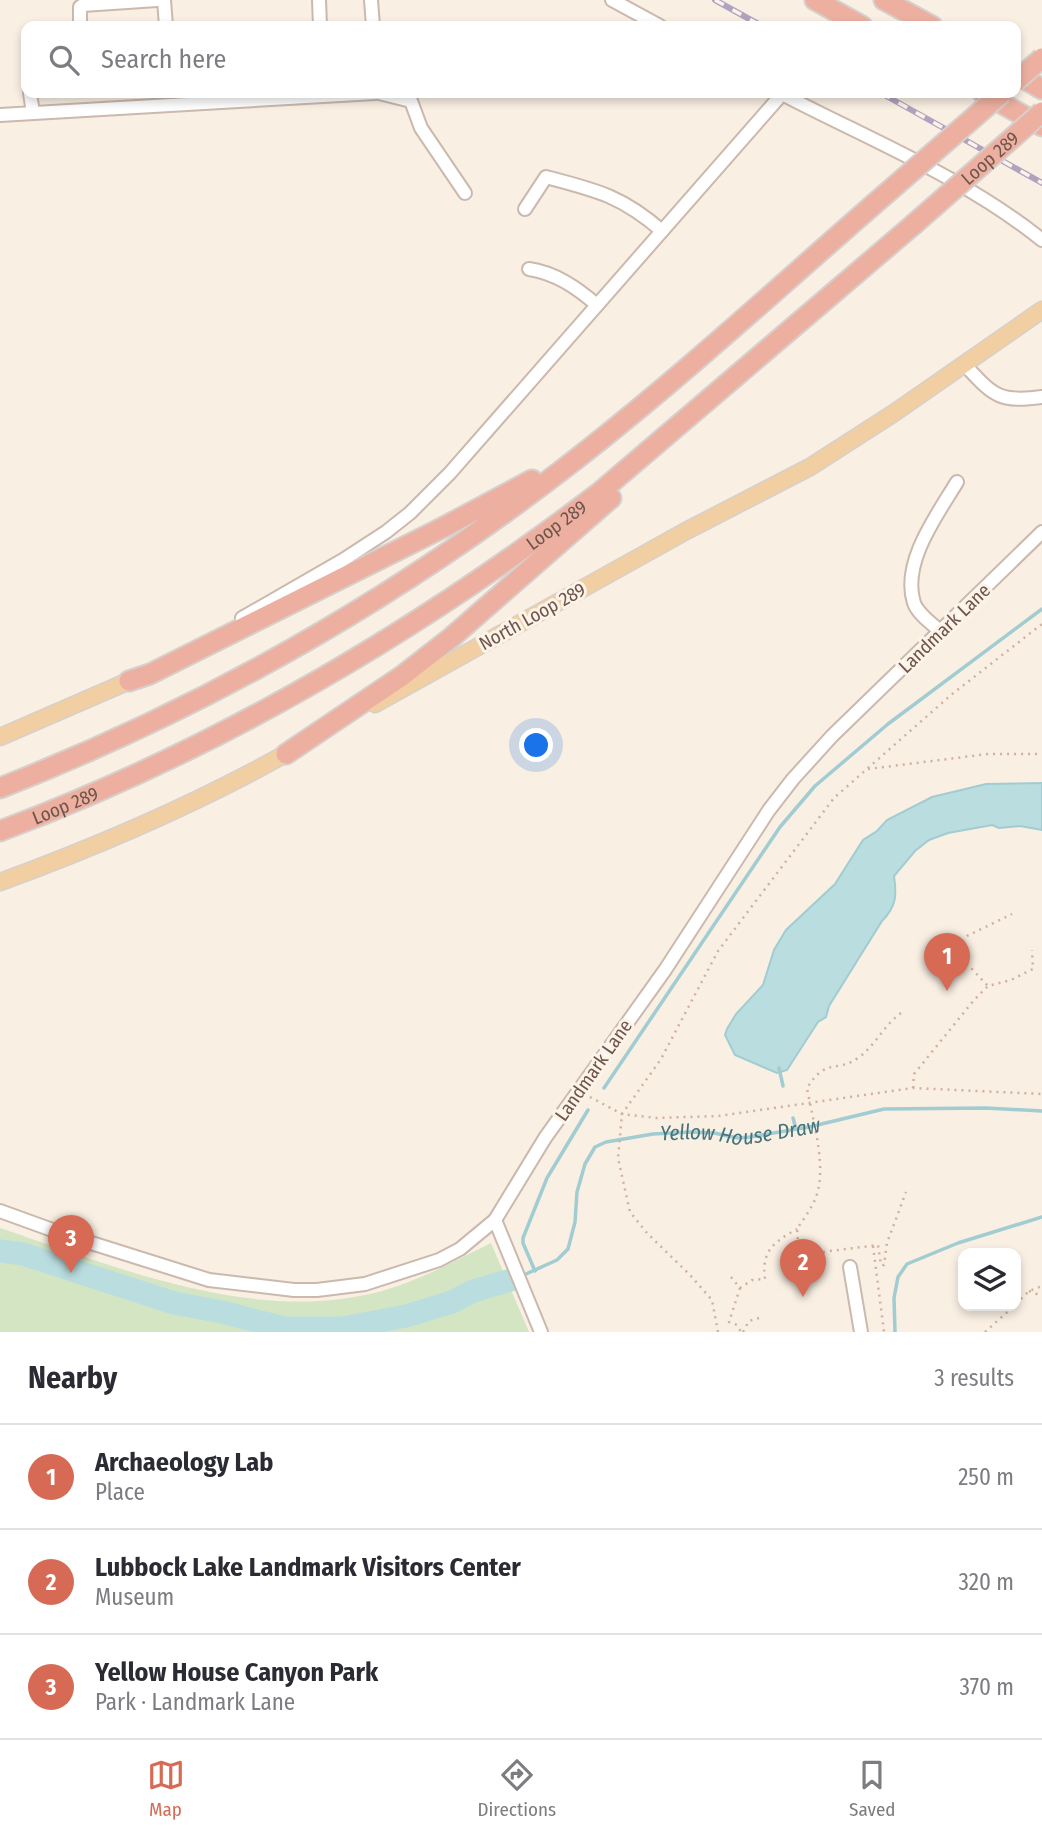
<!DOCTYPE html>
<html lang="en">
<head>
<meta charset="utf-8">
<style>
	:root { --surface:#fff; --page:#f7f7f7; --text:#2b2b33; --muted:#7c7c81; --line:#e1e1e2; --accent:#d66a54 }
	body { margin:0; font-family:"Fira Sans Condensed",sans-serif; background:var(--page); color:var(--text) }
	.controls { position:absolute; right:21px; bottom:21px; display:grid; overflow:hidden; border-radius:14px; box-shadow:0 4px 10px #0003 }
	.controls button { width:63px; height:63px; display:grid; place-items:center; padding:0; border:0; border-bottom:2px solid var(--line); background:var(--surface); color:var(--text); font:35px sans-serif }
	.you { position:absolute; left:537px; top:746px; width:24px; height:24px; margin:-18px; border:5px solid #fff; border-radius:50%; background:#1a73e8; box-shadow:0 0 0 10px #1a73e833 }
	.badge { display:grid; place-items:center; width:46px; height:46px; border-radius:50%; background:var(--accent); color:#fff; font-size:23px; font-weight:700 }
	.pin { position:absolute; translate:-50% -58px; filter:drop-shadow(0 2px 4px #0008) }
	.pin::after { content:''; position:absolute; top:37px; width:24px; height:21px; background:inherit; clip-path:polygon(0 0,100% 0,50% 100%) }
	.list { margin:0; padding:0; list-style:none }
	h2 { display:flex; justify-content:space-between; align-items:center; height:91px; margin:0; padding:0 28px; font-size:30px }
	h2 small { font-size:23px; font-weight:400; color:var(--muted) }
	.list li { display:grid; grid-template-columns:46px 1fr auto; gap:21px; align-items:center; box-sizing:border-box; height:105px; padding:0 28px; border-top:2px solid var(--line) }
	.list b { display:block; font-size:26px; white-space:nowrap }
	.list p { margin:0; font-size:23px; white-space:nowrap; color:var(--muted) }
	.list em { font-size:23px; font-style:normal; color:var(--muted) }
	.icon { flex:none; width:38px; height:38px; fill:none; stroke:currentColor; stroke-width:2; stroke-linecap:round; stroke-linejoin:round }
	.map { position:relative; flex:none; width:1042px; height:1332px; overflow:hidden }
	.search { position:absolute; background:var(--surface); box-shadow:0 4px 10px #0003; left:21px; right:21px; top:21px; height:77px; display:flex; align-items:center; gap:18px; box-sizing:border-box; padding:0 24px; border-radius:14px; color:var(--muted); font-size:26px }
	.sheet { height:406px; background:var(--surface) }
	nav { display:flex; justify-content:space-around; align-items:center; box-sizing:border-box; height:98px; border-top:2px solid var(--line); background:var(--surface); font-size:19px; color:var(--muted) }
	nav a { display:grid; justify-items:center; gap:4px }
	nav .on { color:var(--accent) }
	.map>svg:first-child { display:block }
	.green { fill:#d3e5c3 }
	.water { fill:#badde0; stroke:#a1ccd1; stroke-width:2 }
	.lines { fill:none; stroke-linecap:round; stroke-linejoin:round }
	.stream { stroke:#a1ccd1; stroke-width:3.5 }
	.river { stroke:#badde0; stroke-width:23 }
	.minor-casing { stroke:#cbb9ad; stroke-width:16 }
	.major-casing { stroke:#d6d0cd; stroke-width:19 }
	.highway-casing { stroke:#d6d0cd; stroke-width:23 }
	.path { stroke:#d0b1a1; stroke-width:2.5; stroke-dasharray:2 5; stroke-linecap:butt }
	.minor { stroke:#fff; stroke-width:12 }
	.major { stroke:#f1cfa2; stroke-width:16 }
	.highway { stroke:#edb0a0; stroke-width:19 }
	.rail-casing { stroke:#b1a3c0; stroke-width:6 }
	.rail { stroke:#fdf3e8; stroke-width:3.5; stroke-dasharray:10; stroke-linecap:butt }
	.highway-bridge-casing { stroke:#d6d0cd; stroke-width:23; stroke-linecap:butt }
	.highway-bridge { stroke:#edb0a0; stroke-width:19 }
	.labels { text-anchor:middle; stroke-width:6; stroke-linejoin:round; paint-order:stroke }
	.street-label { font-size:19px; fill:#6e564c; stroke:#fdf3e8 }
	.water-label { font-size:21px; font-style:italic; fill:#457379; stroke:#fdf3e8 }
</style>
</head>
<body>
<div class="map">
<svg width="1042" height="1332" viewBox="0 0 1042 1332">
	<rect width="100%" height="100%" fill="#f9efe3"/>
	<!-- green -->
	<path class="green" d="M0,1228C116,1267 250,1323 374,1293C415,1283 453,1262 491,1243L529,1332H0Z"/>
	<!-- water -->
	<path class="water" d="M1042,783V830L1020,826L999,828L992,825L948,833L929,840L915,851L894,876C897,896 896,907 882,921L829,1006L826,1017L818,1022L787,1070L777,1073L735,1055L725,1035L727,1029L736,1014L763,985L774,950L786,930L835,884L863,840L877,831L887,820L932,797L986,784Z"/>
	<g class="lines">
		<!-- stream -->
		<g class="stream">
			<path d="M779,1068L783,1086"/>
			<path d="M604,1088L780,827L815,786L888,724L1042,609"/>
			<path d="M793,1118L796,1129"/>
			<path d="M535,1271L523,1243V1238L547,1178L588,1110"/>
			<path id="s1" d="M526,1274L557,1260L568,1249L575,1222L577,1192L585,1164L595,1147L606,1142L653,1134L691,1132L714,1133L738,1138L750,1137L809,1127L884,1109L986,1108L1042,1111"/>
			<path d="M895,1332L894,1298L898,1277L907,1264L958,1243L1042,1217"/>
		</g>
		<!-- river -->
		<path class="river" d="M0,1251L23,1254L174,1303L222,1312L284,1328H342L406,1316L452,1302L473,1291L511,1280"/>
		<defs>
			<g id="minor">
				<path d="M164,0L166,26"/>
				<path d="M319,0L320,26"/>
				<path d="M371,0L373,26"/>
				<path d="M612,0L660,26"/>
				<path d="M80,26V7L83,5L157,0"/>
				<path d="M30,93L33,113"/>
				<path d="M379,93L411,101L421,128L465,193"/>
				<path d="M780,93C868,139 964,177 1042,240"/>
				<path d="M0,115L375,93"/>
				<path d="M525,209L546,177C596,190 622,196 662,231"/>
				<path d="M529,269C556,273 577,288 597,305"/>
				<path d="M964,364C993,395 998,403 1042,397"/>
				<path d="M242,618L343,560L386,532L410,513L450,473L782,94"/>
				<path d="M940,631C931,623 918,614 914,603C901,563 937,515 957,482"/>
				<path d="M0,1211L69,1236L209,1280L294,1290H317L365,1284L439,1260L460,1249L495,1220L545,1138L665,970L769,810L793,779L832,736L1042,532"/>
				<path d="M495,1220L541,1332"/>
				<path d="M850,1267L861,1332"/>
			</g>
			<g id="major">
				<path d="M375,704L686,531L810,467L894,413L1042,310"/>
				<path d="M0,737L129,681"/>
				<path d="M0,882C101,845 201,802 294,749"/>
			</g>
			<g id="highway">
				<path d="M815,0L862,26"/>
				<path d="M884,0L932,26"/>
				<path d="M1016,74L1042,89"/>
				<path d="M983,93L1042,126"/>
				<path d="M129,681L150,674L442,528L532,480"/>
				<path d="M286,754L402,676L452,637L611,498"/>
				<path d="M0,788C202,709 390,602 562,470C670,387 771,294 873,205"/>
				<path id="s2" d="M0,831C217,750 415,633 599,493L913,225"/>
			</g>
		</defs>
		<!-- minor casing -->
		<use href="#minor" class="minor-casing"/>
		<!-- major casing -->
		<use href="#major" class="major-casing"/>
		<!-- highway casing -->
		<use href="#highway" class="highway-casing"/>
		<!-- path -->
		<g class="path">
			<path d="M868,769L988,754H1042"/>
			<path d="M938,943L969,966L988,986"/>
			<path d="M953,952L967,936L1012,914"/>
			<path d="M901,1013C884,1025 875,1046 858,1058C837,1073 826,1057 807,1088C812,1117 824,1156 819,1185C817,1202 806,1215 797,1229L799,1255L878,1245L881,1265H884L887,1243L906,1192"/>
			<path d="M913,1088L914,1074L974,1000L988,986L1011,980L1033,969L1032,950"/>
			<path d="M590,1097L622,1114L656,1118L718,1116L913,1088L1042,1094"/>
			<path d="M873,1246L884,1332"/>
			<path d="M731,1277L740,1288L752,1280L765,1279C761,1251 774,1242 797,1229"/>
			<path d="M740,1288L729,1322L737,1325L741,1332"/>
			<path d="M1029,1291L1042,1296"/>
			<path d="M1016,1304L1029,1291L1042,1286"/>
			<path d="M718,1332L712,1300L690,1275L647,1233L630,1212L618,1158L622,1114L661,1059L718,951L834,798L951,695L1042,624"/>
			<path d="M743,1332L749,1321L759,1318"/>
			<path d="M985,1332L1014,1306"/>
		</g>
		<!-- minor -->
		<use href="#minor" class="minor"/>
		<!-- major -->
		<use href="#major" class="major"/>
		<!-- highway -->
		<use href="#highway" class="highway"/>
		<defs>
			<g id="rail">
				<path d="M715,0L762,26"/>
				<path d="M881,93L1042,183"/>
			</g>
		</defs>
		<!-- rail casing -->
		<use href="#rail" class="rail-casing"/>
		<!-- rail -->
		<use href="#rail" class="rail"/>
		<defs>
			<g id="highway-bridge">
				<path d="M1016,81L1042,58"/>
				<path d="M873,205L1002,93"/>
				<path id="s3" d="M913,225L1042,112"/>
			</g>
		</defs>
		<!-- highway-bridge casing -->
		<use href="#highway-bridge" class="highway-bridge-casing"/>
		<!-- highway-bridge -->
		<use href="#highway-bridge" class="highway-bridge"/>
	</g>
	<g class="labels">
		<!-- street labels -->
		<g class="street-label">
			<text dy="7" stroke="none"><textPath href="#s3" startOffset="102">Loop 289</textPath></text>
			<text dy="7" stroke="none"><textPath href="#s2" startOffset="637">Loop 289</textPath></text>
			<text transform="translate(532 616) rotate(-29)" y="7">North Loop 289</text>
			<text transform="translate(944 628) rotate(-44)" y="7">Landmark Lane</text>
			<text dy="7" stroke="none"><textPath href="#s2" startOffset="70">Loop 289</textPath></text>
			<text transform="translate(593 1070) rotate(-55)" y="7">Landmark Lane</text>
		</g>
		<!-- water labels -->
		<g class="water-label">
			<text dy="7" stroke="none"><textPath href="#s1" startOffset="304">Yellow House Draw</textPath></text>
		</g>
	</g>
</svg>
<div class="controls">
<button><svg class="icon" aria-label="layers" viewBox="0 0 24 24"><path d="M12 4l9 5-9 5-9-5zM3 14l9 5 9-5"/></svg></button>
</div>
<div class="you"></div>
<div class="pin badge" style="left:947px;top:991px">1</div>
<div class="pin badge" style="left:803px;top:1297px">2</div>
<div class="pin badge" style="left:71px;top:1273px">3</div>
<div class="search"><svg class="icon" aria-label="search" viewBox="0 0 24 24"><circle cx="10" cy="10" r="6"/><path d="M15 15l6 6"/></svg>Search here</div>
</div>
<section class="sheet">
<h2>Nearby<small>3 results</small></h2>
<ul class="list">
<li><span class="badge">1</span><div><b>Archaeology Lab</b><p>Place</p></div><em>250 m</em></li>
<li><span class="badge">2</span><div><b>Lubbock Lake Landmark Visitors Center</b><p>Museum</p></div><em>320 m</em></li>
<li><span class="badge">3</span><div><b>Yellow House Canyon Park</b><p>Park · Landmark Lane</p></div><em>370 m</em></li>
</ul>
</section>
<nav>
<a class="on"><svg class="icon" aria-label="map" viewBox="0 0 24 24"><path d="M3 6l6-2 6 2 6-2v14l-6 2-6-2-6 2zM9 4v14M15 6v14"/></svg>Map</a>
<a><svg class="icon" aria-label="directions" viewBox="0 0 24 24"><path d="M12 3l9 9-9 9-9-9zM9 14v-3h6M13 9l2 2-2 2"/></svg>Directions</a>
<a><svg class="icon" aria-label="saved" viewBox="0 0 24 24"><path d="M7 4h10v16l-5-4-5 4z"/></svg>Saved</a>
</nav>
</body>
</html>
